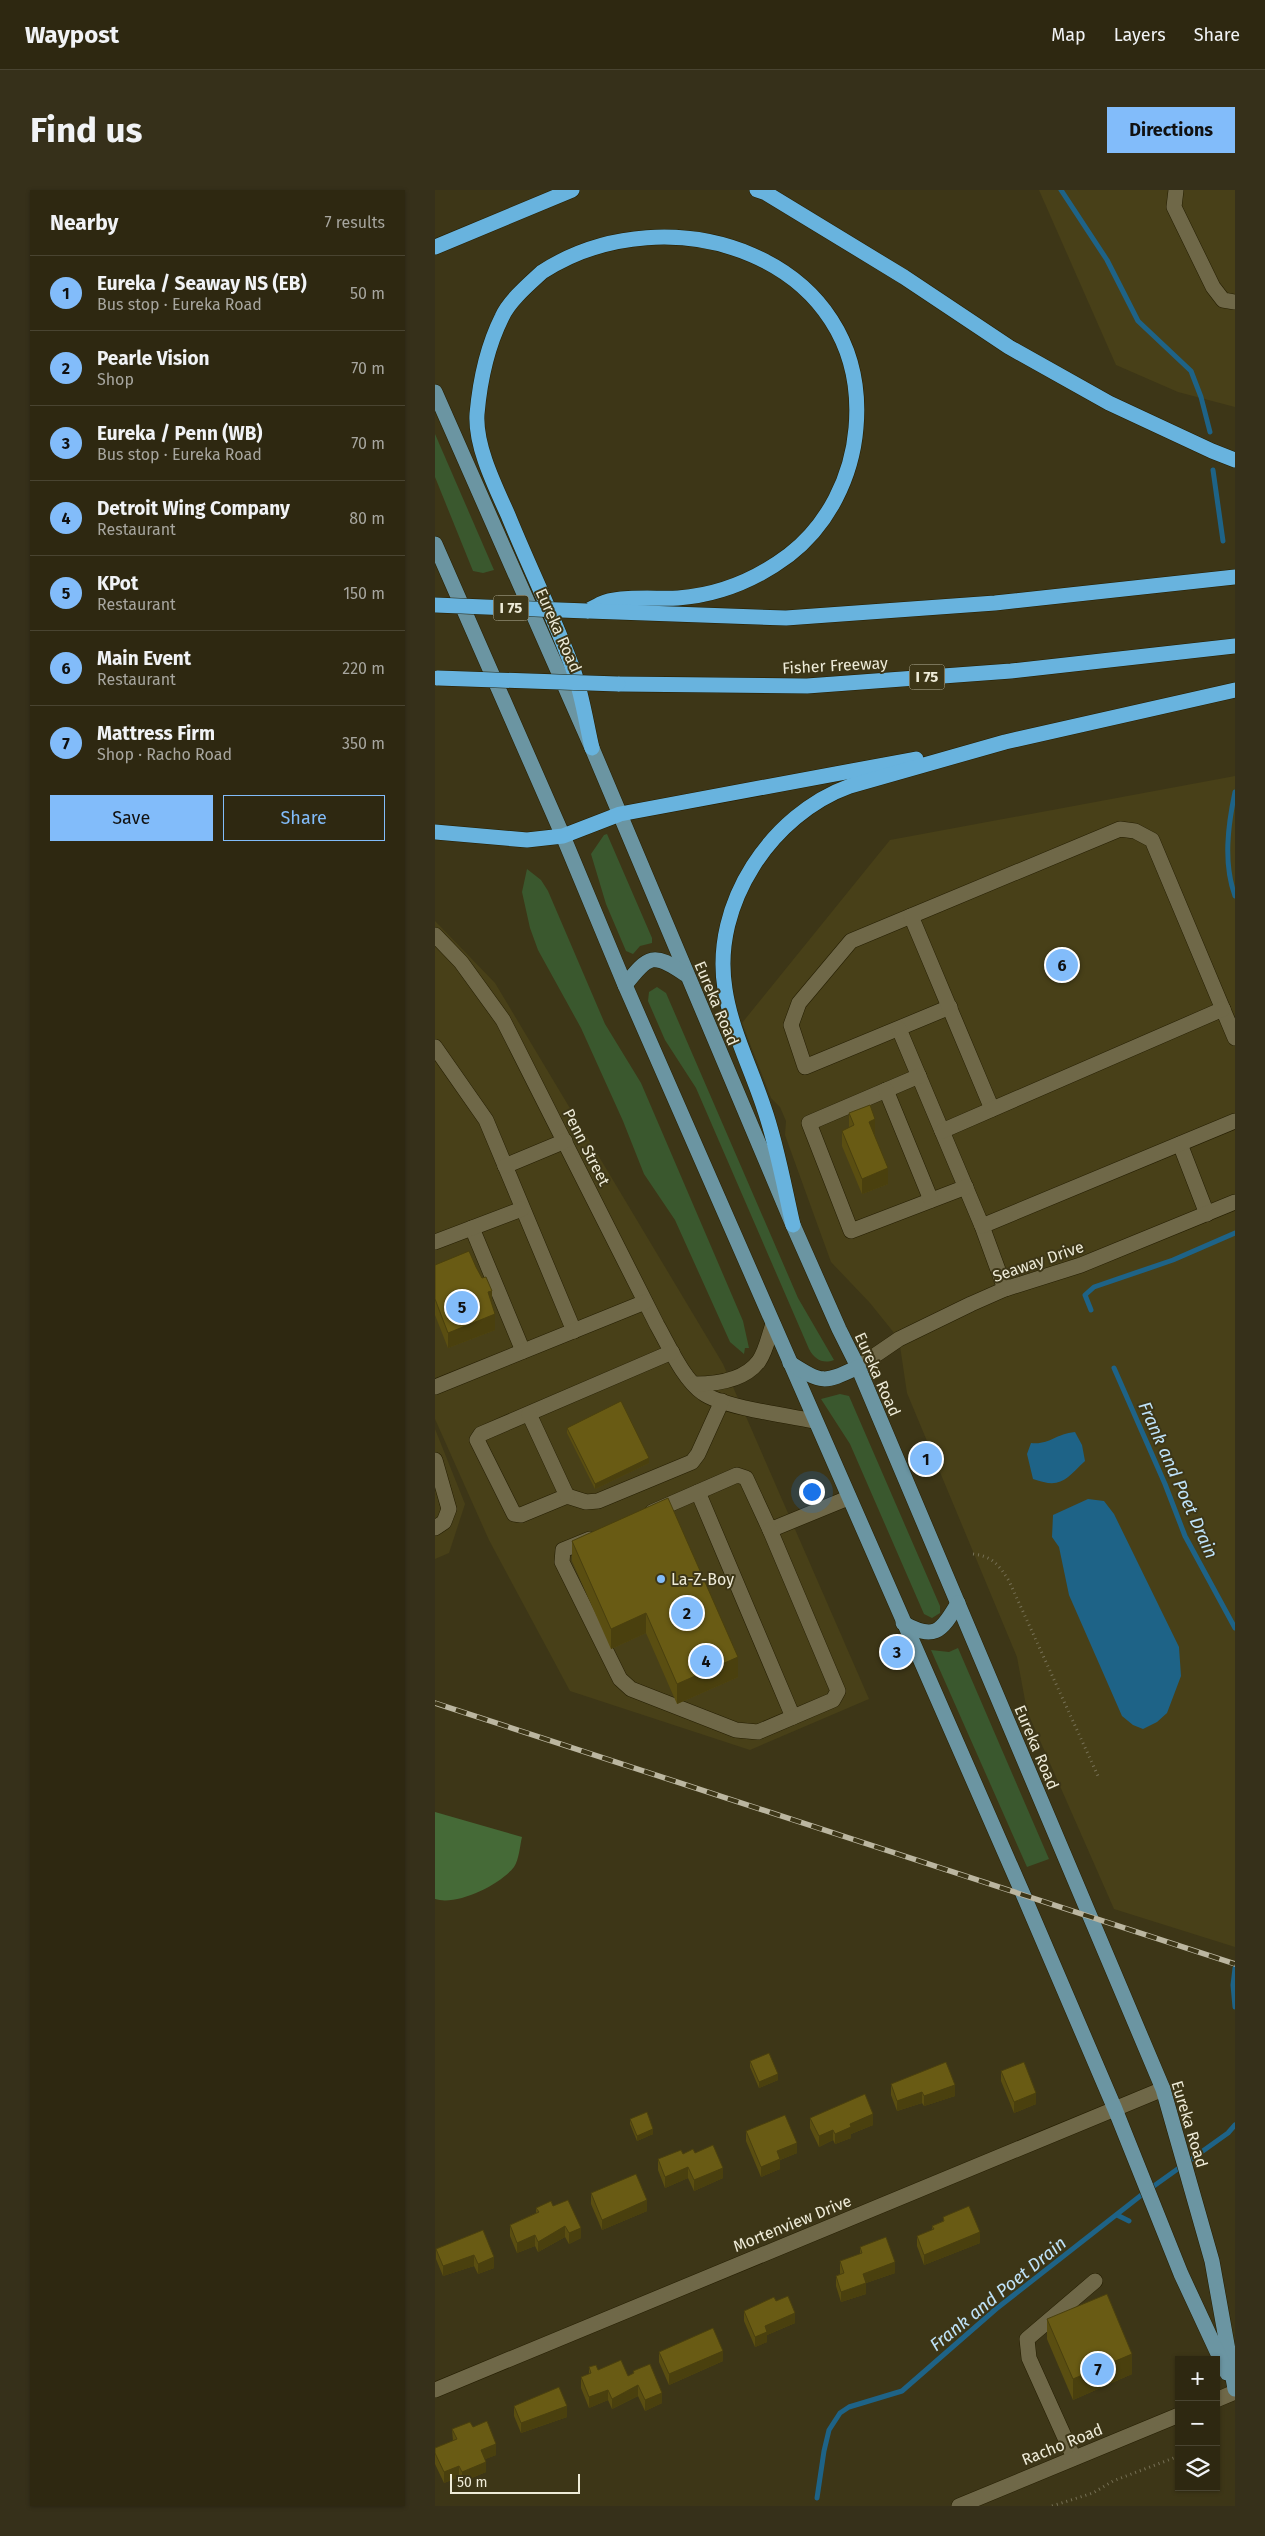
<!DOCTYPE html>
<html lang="en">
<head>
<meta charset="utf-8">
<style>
	:root { --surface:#2e2811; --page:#36301a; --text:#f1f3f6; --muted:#a7a69f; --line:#494431; --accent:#82bcfa }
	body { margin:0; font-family:"Fira Sans",sans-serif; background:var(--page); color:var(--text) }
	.controls { position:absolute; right:15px; bottom:15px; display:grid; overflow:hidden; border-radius:0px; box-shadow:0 1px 4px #0004 }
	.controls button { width:45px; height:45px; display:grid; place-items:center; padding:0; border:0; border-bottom:1px solid var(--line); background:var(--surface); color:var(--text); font:25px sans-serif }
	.scale { position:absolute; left:15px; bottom:12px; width:130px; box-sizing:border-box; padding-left:5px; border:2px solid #eeebd8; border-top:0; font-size:14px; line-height:18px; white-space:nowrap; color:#eeebd8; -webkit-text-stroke:4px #3d3617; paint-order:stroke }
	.you { position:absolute; left:376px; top:1301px; width:18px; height:18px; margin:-12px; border:4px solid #fff; border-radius:50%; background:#1a73e8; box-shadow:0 0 0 8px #1a73e833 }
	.badge { display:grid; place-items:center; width:32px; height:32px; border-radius:50%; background:var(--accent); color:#111; font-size:16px; font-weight:700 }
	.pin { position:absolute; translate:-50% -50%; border:2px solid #fff; box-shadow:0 1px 5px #0006 }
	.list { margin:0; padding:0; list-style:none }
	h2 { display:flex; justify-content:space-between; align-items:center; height:65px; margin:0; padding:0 20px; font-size:21px }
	h2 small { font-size:16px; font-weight:400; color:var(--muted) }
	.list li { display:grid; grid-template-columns:32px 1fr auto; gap:15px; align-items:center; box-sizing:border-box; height:75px; padding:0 20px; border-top:1px solid var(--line) }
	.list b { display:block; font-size:19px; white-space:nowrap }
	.list p { margin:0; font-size:16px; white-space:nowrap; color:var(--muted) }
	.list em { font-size:16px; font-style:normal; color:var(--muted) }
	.actions { display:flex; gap:10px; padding:15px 20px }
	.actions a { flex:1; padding:11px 0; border:1px solid var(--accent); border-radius:0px; text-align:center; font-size:18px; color:var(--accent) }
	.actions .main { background:var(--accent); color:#111 }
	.icon { flex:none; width:28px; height:28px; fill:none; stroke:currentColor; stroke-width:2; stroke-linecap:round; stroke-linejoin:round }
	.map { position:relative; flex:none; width:800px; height:2316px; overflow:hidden; border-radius:0px }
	header { display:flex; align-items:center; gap:30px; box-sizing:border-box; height:70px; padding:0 25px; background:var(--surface); border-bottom:1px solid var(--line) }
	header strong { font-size:24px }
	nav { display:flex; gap:28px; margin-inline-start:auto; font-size:18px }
	.intro { display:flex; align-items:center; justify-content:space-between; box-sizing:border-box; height:120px; padding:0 30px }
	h1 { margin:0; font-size:35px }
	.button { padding:12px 22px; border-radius:0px; background:var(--accent); color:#111; font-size:18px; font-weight:700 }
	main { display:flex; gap:30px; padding:0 30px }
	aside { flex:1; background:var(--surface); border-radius:0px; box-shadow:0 1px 4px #0004 }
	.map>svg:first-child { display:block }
	.built { fill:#484018 }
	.green { fill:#3a582e }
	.forest { fill:#456a37 }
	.water { fill:#1e6387 }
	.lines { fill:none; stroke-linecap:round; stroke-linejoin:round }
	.stream { stroke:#1e6387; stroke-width:5 }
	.minor-casing { stroke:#241d00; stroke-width:16 }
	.major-casing { stroke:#241d00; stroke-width:16 }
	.highway-casing { stroke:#241d00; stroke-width:16 }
	.path { stroke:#767055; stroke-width:3; stroke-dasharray:1 4; stroke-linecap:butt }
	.minor { stroke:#6f6848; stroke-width:15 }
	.major { stroke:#6b95a2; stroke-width:15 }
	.highway { stroke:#68b3de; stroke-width:15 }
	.rail-casing { stroke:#bbb6a0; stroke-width:5.5 }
	.rail { stroke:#3d3617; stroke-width:4; stroke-dasharray:11; stroke-linecap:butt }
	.highway-bridge-casing { stroke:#241d00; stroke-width:16; stroke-linecap:butt }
	.highway-bridge { stroke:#68b3de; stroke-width:15 }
	.wall { fill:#5a4e11 }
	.shaded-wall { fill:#4a400e }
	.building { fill:#695b14; stroke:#4a400e }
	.poi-dot { fill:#82bcfa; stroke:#3d3617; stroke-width:2 }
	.labels { text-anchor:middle; stroke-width:4; stroke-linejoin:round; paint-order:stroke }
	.shield { fill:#3d3617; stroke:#b9b59e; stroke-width:1 }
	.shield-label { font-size:15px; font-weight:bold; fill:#eeebd8 }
	.street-label { font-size:16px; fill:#eeebd8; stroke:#3d3617 }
	.poi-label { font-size:16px; fill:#eeebd8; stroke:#3d3617; text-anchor:start }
	.water-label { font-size:18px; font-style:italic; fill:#bfe2f8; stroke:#3d3617 }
</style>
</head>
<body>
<header>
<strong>Waypost</strong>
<nav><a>Map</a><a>Layers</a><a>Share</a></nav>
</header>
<div class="intro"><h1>Find us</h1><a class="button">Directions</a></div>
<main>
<aside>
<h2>Nearby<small>7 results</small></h2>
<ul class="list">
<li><span class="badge">1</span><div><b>Eureka / Seaway NS (EB)</b><p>Bus stop · Eureka Road</p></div><em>50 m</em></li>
<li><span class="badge">2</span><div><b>Pearle Vision</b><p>Shop</p></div><em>70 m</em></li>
<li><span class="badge">3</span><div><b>Eureka / Penn (WB)</b><p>Bus stop · Eureka Road</p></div><em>70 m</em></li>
<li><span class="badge">4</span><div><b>Detroit Wing Company</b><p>Restaurant</p></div><em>80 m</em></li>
<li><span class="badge">5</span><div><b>KPot</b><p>Restaurant</p></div><em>150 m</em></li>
<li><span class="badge">6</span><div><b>Main Event</b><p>Restaurant</p></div><em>220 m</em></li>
<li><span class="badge">7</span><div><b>Mattress Firm</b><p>Shop · Racho Road</p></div><em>350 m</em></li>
</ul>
<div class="actions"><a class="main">Save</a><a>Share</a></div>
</aside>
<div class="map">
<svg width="800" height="2316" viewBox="0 0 800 2316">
	<rect width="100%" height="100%" fill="#3d3617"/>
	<!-- built -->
	<g class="built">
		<path d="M604,0H800V217L743,202L681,175Z"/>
		<path d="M800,586V1757L679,1719L592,1521L582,1467L472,1203L464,1149L435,1113L396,1072L350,945L351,931L345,917L336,908L307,833L455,650Z"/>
		<path d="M0,731L60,793L288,1174L434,1509L315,1560L135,1501L54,1350L0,1229Z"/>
		<path d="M0,1239L30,1314L14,1363L0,1369Z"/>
	</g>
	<!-- green -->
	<g class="green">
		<path d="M0,244L59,380L48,383L38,381L0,287Z"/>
		<path d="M172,644L217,748V753L205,756L198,764L191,761L171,714L156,664L169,645Z"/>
		<path d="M92,679L106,690L113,701L170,834L206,893L308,1131L314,1158H310L309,1164L295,1152L240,1030L209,984L188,931L146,838L103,760L95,738L87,702Z"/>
		<path d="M222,797L231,803L363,1108L399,1170C388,1174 380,1170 374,1159L261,898L230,850L213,811L214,802Z"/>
		<path d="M405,1204L414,1206L505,1416V1423L497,1428L489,1424L415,1254L386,1209Z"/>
		<path d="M523,1458L614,1669L592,1677L496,1460L514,1462Z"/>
	</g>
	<!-- forest -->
	<path class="forest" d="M0,1622L87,1647C85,1655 84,1670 79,1677C65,1695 22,1716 0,1709Z"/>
	<!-- water -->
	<g class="water">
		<path d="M640,1242L647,1255L650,1271C630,1290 626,1299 598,1289L592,1264L596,1253C615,1255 620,1244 640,1242Z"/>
		<path d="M653,1309L669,1311L679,1324L744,1457L746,1486L732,1523L722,1532L708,1539L698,1535L687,1526L634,1405L624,1357L617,1347L618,1325Z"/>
	</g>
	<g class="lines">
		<!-- stream -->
		<g class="stream">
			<path d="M626,0L672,70L703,131L756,181L766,207L775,242"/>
			<path d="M778,280L788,351"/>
			<path d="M800,602C793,635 788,673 800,706"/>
			<path d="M656,1120L650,1105L659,1097L738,1070L800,1043"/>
			<path d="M679,1178L730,1294L750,1346L800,1438"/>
			<path d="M800,1778L798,1795L800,1817"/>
			<path d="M682,2025L694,2031"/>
			<path d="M382,2308L389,2261L394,2240L405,2223L414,2217L467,2201L561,2119L709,2003L793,1943L800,1935"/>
		</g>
		<defs>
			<g id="minor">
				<path d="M741,0L739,17L778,97L788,110L800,112"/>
				<path d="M476,726L416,751L364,813L356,835L370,877L515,817"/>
				<path d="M0,745L26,772L68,830L222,1135C234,1156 248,1189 268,1203C287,1217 354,1226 380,1231"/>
				<path d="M464,839L547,1036L570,1099"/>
				<path d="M0,857L51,930L139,1141"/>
				<path d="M484,886L374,933L416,1041L531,997"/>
				<path d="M451,900L496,1010"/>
				<path d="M557,919L476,726L685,639L700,641L717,650L800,848"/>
				<path d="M507,941L788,819"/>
				<path d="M745,954L772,1024"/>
				<path d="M70,976L130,951"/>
				<path d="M547,1036L800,931"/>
				<path d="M37,1038L88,1161"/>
				<path d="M0,1052L87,1019"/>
				<path d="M237,1162L46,1244L42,1250L79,1324L86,1325L132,1306L151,1312L163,1311L257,1272L263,1264L287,1211"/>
				<path d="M423,1177L464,1149L536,1114L570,1099L646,1075L800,1012"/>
				<path d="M260,1194C282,1194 310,1190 324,1171C331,1161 334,1145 338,1134"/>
				<path d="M0,1197L210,1112"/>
				<path d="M94,1224L132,1306"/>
				<path d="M0,1270L14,1319L9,1332L0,1338"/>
				<path d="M263,1302L358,1527"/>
				<path d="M217,1322L302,1285L311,1288L335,1340L413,1308"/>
				<path d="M155,1349L128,1360L127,1372L185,1489L196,1499L301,1540L323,1542L398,1510L403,1501L335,1340"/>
				<path d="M0,2200L728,1899"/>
				<path d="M781,2210L800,2202"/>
				<path d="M639,2268L594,2168L592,2149L660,2091"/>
				<path d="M524,2316L744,2225"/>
			</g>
			<g id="major">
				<path d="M0,202L157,558L358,1035L404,1139L423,1177L728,1899L777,2071L800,2199"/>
				<path d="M0,354L128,646L190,795L588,1704L680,1919L746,2084L792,2183"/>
				<path d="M190,795C214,765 218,762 250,784"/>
				<path d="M355,1173C388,1194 389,1193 423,1177"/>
				<path d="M468,1433C499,1450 506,1443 523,1413"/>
			</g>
			<g id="highway">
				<path d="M322,0L331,3L469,87L574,157L674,213L777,261L800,270"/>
				<path d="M0,57L137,0"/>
				<path d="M152,421C158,418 164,414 170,412C187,406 224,409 243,408C284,405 322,389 354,365C393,335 417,287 421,238C436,67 234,0 107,82C94,94 74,111 67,127C52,157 45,190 42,224C40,256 60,296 73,325C94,377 119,427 138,479C147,504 151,532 157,558"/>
				<path d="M154,421L351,428L560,413L800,387"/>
				<path d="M183,494L372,496L576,481L800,456"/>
				<path d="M0,642L92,650L128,646L185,624L481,569"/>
				<path d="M358,1035C349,996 342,955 329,918C316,878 296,840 290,799C276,714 337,624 415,596L570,552L800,500"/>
			</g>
		</defs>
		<!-- minor casing -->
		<use href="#minor" class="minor-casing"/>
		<!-- major casing -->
		<use href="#major" class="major-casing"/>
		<!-- highway casing -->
		<use href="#highway" class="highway-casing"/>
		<!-- path -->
		<g class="path">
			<path d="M538,1364C557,1366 564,1375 574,1391L663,1586"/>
			<path d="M617,2316L658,2303L678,2291L744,2266"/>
		</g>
		<!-- minor -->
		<use href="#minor" class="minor"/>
		<!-- major -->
		<use href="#major" class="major"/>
		<!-- highway -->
		<use href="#highway" class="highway"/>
		<defs>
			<path id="rail" d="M0,1513L800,1774"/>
		</defs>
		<!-- rail casing -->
		<use href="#rail" class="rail-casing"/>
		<!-- rail -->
		<use href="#rail" class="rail"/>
		<defs>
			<g id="highway-bridge">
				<path d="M0,415L152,421"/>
				<path d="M3,488L183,494"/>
			</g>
		</defs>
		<!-- highway-bridge casing -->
		<use href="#highway-bridge" class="highway-bridge-casing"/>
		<!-- highway-bridge -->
		<use href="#highway-bridge" class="highway-bridge"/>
	</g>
	<!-- wall -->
	<g class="wall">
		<path d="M414,923L440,944L439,945L453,994L427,1004L407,956V941L414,938Z"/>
		<path d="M0,1075L57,1114L60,1140L13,1158L0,1125Z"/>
		<path d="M132,1238L214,1273L160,1299L132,1243Z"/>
		<path d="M137,1351L303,1487L242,1514L211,1443L176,1459L137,1371Z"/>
		<path d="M315,1871L343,1890L324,1898L315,1877Z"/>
		<path d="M566,1881L601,1914L579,1923L566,1891Z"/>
		<path d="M456,1894L520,1906L489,1916L487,1913L462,1921L456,1905Z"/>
		<path d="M375,1928L438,1935L416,1944V1948L400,1954L398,1950L384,1957L375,1938Z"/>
		<path d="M195,1929L218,1944L202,1951L195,1934Z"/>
		<path d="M311,1941L362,1963L345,1970V1979L326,1987L311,1951Z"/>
		<path d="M260,1963L288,1988L259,2001L253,1988L230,1998L223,1980V1969L248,1964Z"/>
		<path d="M156,2003L212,2021L167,2040L156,2014Z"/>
		<path d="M118,2016L146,2048L134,2054L130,2047L103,2062L100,2056L82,2063L75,2046V2035L101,2023V2018Z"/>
		<path d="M508,2027L545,2053L489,2075L482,2056V2046L497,2040V2036L508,2031Z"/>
		<path d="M48,2040L59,2078L43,2084L39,2076L8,2086L1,2069V2059Z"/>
		<path d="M425,2057L460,2083L431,2093V2104L406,2112L401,2096V2086L405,2084V2071L425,2064Z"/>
		<path d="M341,2111L360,2133L332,2145V2152L320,2157L309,2131V2121Z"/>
		<path d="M612,2129L697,2184L638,2210L612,2149Z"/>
		<path d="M224,2162L288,2171L234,2195L224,2172Z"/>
		<path d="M154,2177L163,2180L193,2186L198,2184V2181L227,2213L210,2221L203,2206L177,2219L173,2210L154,2218L146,2198V2187L154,2184Z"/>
		<path d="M79,2216L132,2227L86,2243L79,2226Z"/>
		<path d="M38,2237L61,2265L50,2269L51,2282L27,2292L24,2287L9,2293L0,2274V2258L18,2251L17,2239Z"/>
	</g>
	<!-- shaded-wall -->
	<g class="shaded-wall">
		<path d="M440,929V944L434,947V932Z"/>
		<path d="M453,978V994L427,1004V989Z"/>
		<path d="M57,1101V1116L53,1102Z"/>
		<path d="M60,1124V1140L13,1158V1143Z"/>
		<path d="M214,1268V1273L160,1299V1294Z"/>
		<path d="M211,1423V1443L176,1459V1439Z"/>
		<path d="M303,1467V1487L242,1514V1494Z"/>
		<path d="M343,1884V1890L324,1898V1892Z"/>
		<path d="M520,1895V1906L489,1916V1906Z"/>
		<path d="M487,1902V1913L462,1921V1911Z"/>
		<path d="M601,1903V1914L579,1923V1912Z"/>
		<path d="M438,1924V1935L416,1944V1948L400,1954V1944L415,1934Z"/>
		<path d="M218,1939V1944L202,1951V1946Z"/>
		<path d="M398,1940V1950L384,1957V1946Z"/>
		<path d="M362,1953V1963L345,1970V1979L326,1987V1977L342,1961Z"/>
		<path d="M253,1977V1988L230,1998V1987Z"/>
		<path d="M288,1978V1988L259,2001V1990Z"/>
		<path d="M212,2010V2021L167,2040V2030Z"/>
		<path d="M130,2036V2047L103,2062V2052Z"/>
		<path d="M146,2038V2048L134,2054V2043Z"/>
		<path d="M545,2042V2053L489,2075V2065Z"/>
		<path d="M100,2045V2056L82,2063V2053Z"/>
		<path d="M39,2065V2076L8,2086V2076Z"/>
		<path d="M59,2067V2078L43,2084V2074Z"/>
		<path d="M460,2072V2083L428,2094V2084Z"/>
		<path d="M431,2093V2104L406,2112V2102Z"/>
		<path d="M360,2123V2133L332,2145V2152L320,2157V2147L330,2136Z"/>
		<path d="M288,2161V2171L234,2195V2184Z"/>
		<path d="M697,2164V2184L638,2210V2189Z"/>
		<path d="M203,2195V2206L177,2219V2209Z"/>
		<path d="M173,2200V2210L154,2218V2207Z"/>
		<path d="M227,2203V2213L210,2221V2210Z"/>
		<path d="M132,2216V2227L86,2243V2233Z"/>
		<path d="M61,2254V2265L46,2271V2260Z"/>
		<path d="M51,2272V2282L27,2292V2282Z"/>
		<path d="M24,2276V2287L9,2293V2282Z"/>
	</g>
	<!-- building -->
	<g class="building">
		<path d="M435,915L440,929L434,932L453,978L427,989L407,941L419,935L414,923Z"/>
		<path d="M34,1061L41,1077L47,1088L51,1087L57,1101L53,1102L60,1124L13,1143L0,1109V1075Z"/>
		<path d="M186,1211L214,1268L160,1294L132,1238Z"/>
		<path d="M233,1308L303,1467L242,1494L211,1423L176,1439L137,1351Z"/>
		<path d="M334,1863L343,1884L324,1892L315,1871Z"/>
		<path d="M511,1872L520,1895L489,1906L487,1902L462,1911L456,1894Z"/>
		<path d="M589,1872L601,1903L579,1912L566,1881Z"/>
		<path d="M430,1904L438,1924L415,1934L416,1937L400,1944L398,1940L384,1946L375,1928Z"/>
		<path d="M212,1922L218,1939L202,1946L195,1929Z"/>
		<path d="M350,1925L362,1953L342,1961L345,1969L326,1977L311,1941Z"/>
		<path d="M278,1955L288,1978L259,1990L253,1977L230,1987L223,1969L246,1960L248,1964L258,1959L260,1963Z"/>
		<path d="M201,1984L212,2010L167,2030L156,2003Z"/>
		<path d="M133,2010L146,2038L134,2043L130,2036L103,2052L100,2045L82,2053L75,2035L104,2022L101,2018L116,2011L118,2016Z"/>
		<path d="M534,2016L545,2042L489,2065L482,2046L499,2039L497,2036L509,2031L508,2027Z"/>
		<path d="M48,2040L59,2067L43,2074L39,2065L8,2076L1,2059Z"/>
		<path d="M451,2047L460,2072L428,2084L431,2093L406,2102L401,2086L409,2083L405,2071L427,2063L425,2057Z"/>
		<path d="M672,2104L697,2164L638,2189L612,2129Z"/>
		<path d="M353,2106L360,2123L330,2136L332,2142L320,2147L309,2121L339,2107L341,2111Z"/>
		<path d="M278,2138L288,2161L234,2184L224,2162Z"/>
		<path d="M186,2170L193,2186L199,2183L198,2181L215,2174L227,2203L210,2210L203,2195L177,2209L173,2200L154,2207L146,2187L156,2183L154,2177L161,2175L163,2180Z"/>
		<path d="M124,2197L132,2216L86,2233L79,2216Z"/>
		<path d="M52,2231L61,2254L46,2260L51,2272L27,2282L24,2276L9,2282L0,2263V2258L22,2249L17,2239L35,2232L38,2237Z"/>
	</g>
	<!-- markers -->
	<circle class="poi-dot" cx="226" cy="1389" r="5"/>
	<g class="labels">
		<!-- shield labels -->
		<g class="shield">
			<rect x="58.5" y="405.5" width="35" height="25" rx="4"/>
			<rect x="474.5" y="474.5" width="35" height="25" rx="4"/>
		</g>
		<g class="shield-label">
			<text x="76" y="423">I 75</text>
			<text x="492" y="492">I 75</text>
		</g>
		<!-- street labels -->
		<g class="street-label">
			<text transform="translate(124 440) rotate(66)" y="6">Eureka Road</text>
			<text transform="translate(400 475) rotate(-3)" y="6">Fisher Freeway</text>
			<text transform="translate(282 813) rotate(67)" y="6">Eureka Road</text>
			<text transform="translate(152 957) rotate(63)" y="6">Penn Street</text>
			<text transform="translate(603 1071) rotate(-19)" y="6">Seaway Drive</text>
			<text transform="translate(443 1184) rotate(66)" y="6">Eureka Road</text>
			<text transform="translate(602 1557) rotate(67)" y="6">Eureka Road</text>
			<text transform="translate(755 1934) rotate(73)" y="6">Eureka Road</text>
			<text transform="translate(357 2033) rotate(-22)" y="6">Mortenview Drive</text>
			<text transform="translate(627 2254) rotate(-22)" y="6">Racho Road</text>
		</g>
		<!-- poi labels -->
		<g class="poi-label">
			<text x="236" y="1395">La-Z-Boy</text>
		</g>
		<!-- water labels -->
		<g class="water-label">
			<text transform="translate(743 1290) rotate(66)" y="6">Frank and Poet Drain</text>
			<text transform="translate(563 2104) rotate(-39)" y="6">Frank and Poet Drain</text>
		</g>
	</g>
</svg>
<div class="controls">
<button>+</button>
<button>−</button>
<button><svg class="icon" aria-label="layers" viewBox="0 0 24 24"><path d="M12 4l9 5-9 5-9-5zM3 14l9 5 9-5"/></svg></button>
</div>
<div class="scale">50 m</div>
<div class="you"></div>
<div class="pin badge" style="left:491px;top:1269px">1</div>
<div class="pin badge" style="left:252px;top:1423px">2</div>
<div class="pin badge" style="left:462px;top:1462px">3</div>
<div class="pin badge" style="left:271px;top:1471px">4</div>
<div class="pin badge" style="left:27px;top:1117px">5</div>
<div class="pin badge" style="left:627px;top:775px">6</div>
<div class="pin badge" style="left:663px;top:2179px">7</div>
</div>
</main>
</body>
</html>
